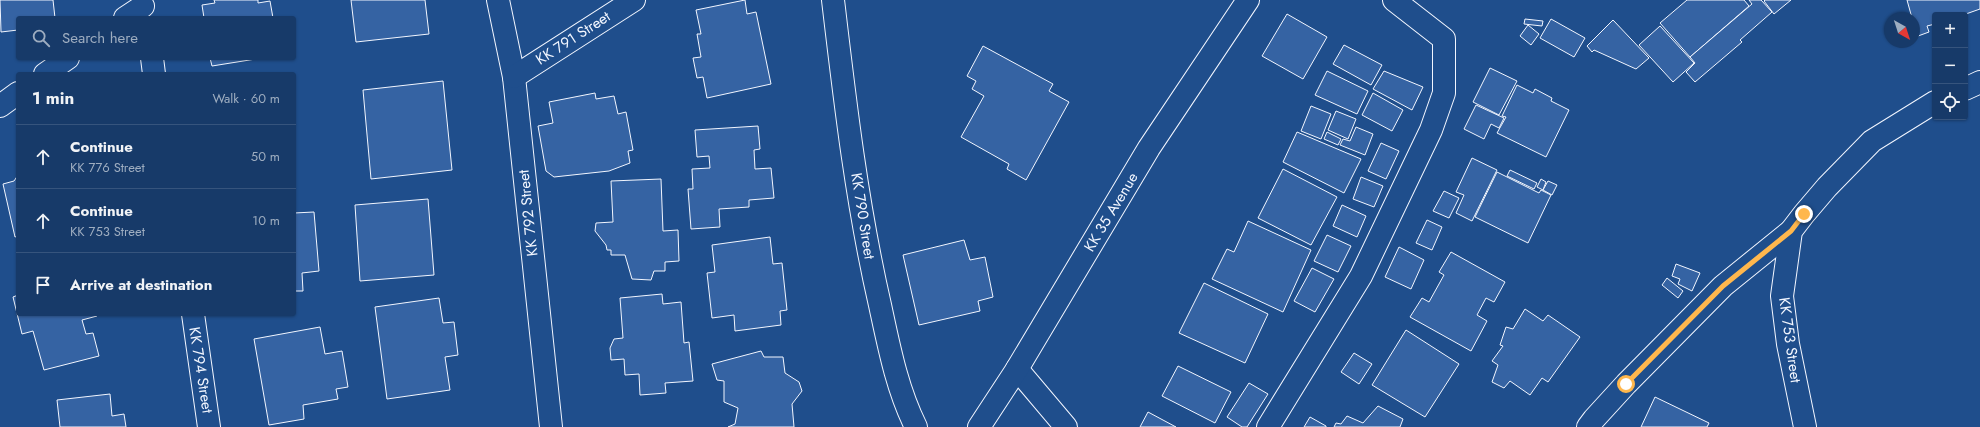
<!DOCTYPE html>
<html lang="en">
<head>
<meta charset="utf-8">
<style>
	:root { --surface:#173a69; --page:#244571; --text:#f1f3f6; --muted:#9eadc0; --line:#36547d }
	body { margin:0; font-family:Jost,sans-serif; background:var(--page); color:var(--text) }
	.controls { position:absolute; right:12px; top:12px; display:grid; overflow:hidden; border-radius:4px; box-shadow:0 1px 3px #0004 }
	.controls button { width:36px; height:36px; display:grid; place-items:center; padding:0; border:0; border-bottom:1px solid var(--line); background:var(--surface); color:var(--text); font:20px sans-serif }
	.compass { position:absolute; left:1884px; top:12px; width:36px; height:36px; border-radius:50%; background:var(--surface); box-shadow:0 1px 3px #0004; rotate:141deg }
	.stop { position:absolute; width:12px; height:12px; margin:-9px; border:3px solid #ffb74d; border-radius:50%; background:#fff }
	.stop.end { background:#ffb74d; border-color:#fff; box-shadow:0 1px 4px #0008 }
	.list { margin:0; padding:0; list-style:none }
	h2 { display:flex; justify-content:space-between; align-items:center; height:52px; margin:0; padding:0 16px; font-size:17px }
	h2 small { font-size:13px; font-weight:400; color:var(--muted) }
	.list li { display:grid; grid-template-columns:26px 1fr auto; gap:12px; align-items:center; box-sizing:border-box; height:64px; padding:0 16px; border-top:1px solid var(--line) }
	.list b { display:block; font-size:15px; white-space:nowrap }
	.list p { margin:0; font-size:13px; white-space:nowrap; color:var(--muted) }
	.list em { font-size:13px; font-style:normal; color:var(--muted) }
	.icon { flex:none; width:22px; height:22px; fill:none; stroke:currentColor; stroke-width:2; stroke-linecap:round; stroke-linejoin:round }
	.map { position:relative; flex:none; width:1980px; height:427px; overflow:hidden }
	.search { position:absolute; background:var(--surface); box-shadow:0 1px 3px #0004; left:16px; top:16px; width:280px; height:44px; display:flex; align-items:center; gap:10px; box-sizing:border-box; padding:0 14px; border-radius:4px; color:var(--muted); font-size:15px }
	.panel { position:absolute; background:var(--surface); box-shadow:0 1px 3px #0004; left:16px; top:72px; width:280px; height:244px; border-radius:4px }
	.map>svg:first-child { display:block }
	.building { fill:#3563a3; stroke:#f2f6ff }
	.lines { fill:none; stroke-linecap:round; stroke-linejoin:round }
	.minor-casing { stroke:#f2f6ff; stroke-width:24 }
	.major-casing { stroke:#f2f6ff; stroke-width:24 }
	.minor { stroke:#1f4e8c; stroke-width:22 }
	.major { stroke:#1f4e8c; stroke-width:22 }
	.route { stroke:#ffb74d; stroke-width:5 }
	.labels { text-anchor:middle; stroke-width:3; stroke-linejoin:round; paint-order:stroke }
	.street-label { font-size:15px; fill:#f2f6ff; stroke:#1f4e8c }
</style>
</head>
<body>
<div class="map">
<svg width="1980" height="427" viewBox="0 0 1980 427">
	<rect width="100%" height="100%" fill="#1f4e8c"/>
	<!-- building -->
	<g class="building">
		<path d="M0,0H53L55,18H18V30L1,32Z"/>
		<path d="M214,0H258V3L270,1L273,18H204L202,5L215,3Z"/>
		<path d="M351,0H425L429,34L356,42Z"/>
		<path d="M745,0L747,14L756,12L771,84L707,98L703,77L697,78L693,58L701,57L697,34H701L696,10Z"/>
		<path d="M1687,0H1744L1749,6L1690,57L1660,23Z"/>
		<path d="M1749,0H1761L1772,12L1740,40L1742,42L1695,82L1686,72L1695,63L1690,57L1752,4Z"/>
		<path d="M1765,0H1791L1774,14L1764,1Z"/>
		<path d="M1907,0H1980V9L1963,15H1935V24L1927,26L1929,32L1918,36L1914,18H1912Z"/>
		<path d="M1287,14L1327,37L1303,79L1262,56Z"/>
		<path d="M1525,19L1543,21L1542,26L1524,24Z"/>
		<path d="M1551,19L1585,38L1574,57L1540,38Z"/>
		<path d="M1613,20L1649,58L1636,69L1594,50L1592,52L1587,46Z"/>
		<path d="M1528,25L1539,34L1531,45L1520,36Z"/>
		<path d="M1660,26L1694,63L1673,82L1639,45Z"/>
		<path d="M1344,45L1382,65L1371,85L1333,64Z"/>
		<path d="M983,46L1053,84L1049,91L1069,102L1026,180L1007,169L1009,164L961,137L984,96L972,89L976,81L967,76Z"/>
		<path d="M210,58H262L212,66Z"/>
		<path d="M1490,68L1517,81L1499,115L1473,102Z"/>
		<path d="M1327,71L1368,91L1357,114L1315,95Z"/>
		<path d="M1384,71L1423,87L1412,110L1373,89Z"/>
		<path d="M443,81L452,170L371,179L363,90Z"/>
		<path d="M1517,85L1533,93L1535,89L1552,98L1551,101L1569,110L1546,157L1497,133L1506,117L1502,116Z"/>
		<path d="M595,93L596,99L614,96L618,114L626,112L633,150L628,151L630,163L609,171L554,177L546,171L538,126L553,123L549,102Z"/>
		<path d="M1373,93L1403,110L1392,131L1362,115Z"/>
		<path d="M1476,105L1504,118L1499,128L1491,124L1484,139L1464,129Z"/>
		<path d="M1311,106L1331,114L1321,139L1301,131Z"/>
		<path d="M1336,111L1356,119L1348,139L1328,130Z"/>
		<path d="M758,126L760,149L754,150L755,169L771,168L774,198L749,200V207L719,209L720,227L691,229L688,189H693L692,169L710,168L709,156L697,157L695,130Z"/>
		<path d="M1356,127L1373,134L1365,155L1340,145L1343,139L1350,141Z"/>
		<path d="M1297,132L1361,159L1344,193L1283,162Z"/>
		<path d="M1327,132L1341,139L1338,145L1324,139Z"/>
		<path d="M1381,143L1399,151L1386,179L1368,171Z"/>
		<path d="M1472,158L1497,170L1472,221L1456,213L1464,195L1456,192Z"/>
		<path d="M1283,169L1337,197L1311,245L1258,218Z"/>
		<path d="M1510,170L1537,183L1534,189L1507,176Z"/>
		<path d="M1497,172L1539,193L1541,190L1551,195L1528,243L1475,217Z"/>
		<path d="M18,175V236L15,237L3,184L14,181Z"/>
		<path d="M1361,177L1383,186L1374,207L1353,199Z"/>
		<path d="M661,179L663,231L678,230L679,261L665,262V271H654L651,280L632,279L625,255H611V250H607L606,245L595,231L596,223L613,222L611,181Z"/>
		<path d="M1541,179L1546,182L1543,190L1537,187Z"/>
		<path d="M1548,181L1557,185L1552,195L1543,190Z"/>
		<path d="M1444,191L1459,198L1449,218L1433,211Z"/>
		<path d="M428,199L434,275L360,281L355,205Z"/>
		<path d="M1342,205L1366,216L1357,237L1333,226Z"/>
		<path d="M314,212L319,271L302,273L303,291H294V213Z"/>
		<path d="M1427,220L1442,227L1432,250L1416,243Z"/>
		<path d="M1248,221L1311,250L1283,312L1212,279L1227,249L1234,252Z"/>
		<path d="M1327,235L1351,246L1338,272L1314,261Z"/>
		<path d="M770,237L773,264L782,263L787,310L780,311L781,325L735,331L734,315L712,318L707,273L715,272L712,245Z"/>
		<path d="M964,240L970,260L985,257L993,297L978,301L980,311L919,325L903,255Z"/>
		<path d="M1399,247L1424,260L1411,289L1385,277Z"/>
		<path d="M1451,252L1505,282L1494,302L1486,298L1477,315L1487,321L1471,351L1410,317L1422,298L1429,302L1444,275L1439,272Z"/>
		<path d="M1676,264L1700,273L1692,291L1678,284L1680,279L1672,276Z"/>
		<path d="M1312,268L1334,279L1315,312L1294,301Z"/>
		<path d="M1667,278L1683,291L1678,298L1662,285Z"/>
		<path d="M1204,283L1268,314L1245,363L1179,333Z"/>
		<path d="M662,294L663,304L681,302L684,343L689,342L693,381L665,383L666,393L640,395L639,374L625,375L624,359L611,360L610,348L614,339L623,338L620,298Z"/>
		<path d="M18,295V314H97V316L82,320L86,334L93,333L99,356L44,370L33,331L22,334L13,297Z"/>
		<path d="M439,298L443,323L454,322L458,355L445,357L450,390L387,399L375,307Z"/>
		<path d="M1525,309L1543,321L1548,315L1580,337L1548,382L1542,378L1530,395L1510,381L1504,388L1492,382L1498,365L1492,361L1503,346L1500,345L1506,327L1513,329Z"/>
		<path d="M320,327L325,354L342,351L348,387L336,389L338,399L303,405L304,419L269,425L254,339Z"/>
		<path d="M1406,330L1459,364L1425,417L1372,385Z"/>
		<path d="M761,351L764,357H783L785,373L799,382L802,391L792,404L794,427H728L735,424L738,408L724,402V381L717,380L712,364Z"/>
		<path d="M1354,353L1372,364L1359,384L1341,372Z"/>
		<path d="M1178,366L1231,392L1215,423L1162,396Z"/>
		<path d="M1249,383L1268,394L1247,427H1242L1227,417Z"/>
		<path d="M110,394L112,416L124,414L126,427H60L57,400Z"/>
		<path d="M1655,397L1709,423L1707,427H1641Z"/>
		<path d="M1378,406L1403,419L1400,427H1334L1336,423L1341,424L1347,416L1363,423Z"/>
		<path d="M1148,412L1176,427H1140Z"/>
		<path d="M1310,417L1326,426V427H1304Z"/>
	</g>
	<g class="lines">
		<defs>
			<g id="minor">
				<path d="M498,0L514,77L551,427"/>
				<path d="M833,0C845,102 857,205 880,305C889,347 897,389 916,427"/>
				<path d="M125,18L143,6"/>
				<path d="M152,58L154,74"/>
				<path d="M45,74L68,58"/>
				<path d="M514,77L634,0"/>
				<path d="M1965,89L1980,82"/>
				<path d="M0,106L18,93"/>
				<path d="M193,314L209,427"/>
				<path d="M1017,369L1066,427"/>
				<path d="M1268,427L1361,276L1431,130L1444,93V39L1394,0"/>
				<path d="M1588,427L1594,419L1626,384L1723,286L1791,231"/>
				<path d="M1805,427L1788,344L1782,296L1791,231L1804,214L1827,187L1872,141L1935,102"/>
			</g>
			<path id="major" d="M979,427L1017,369L1149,148L1248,0"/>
		</defs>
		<!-- minor casing -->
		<use href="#minor" class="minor-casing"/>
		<!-- major casing -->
		<use href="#major" class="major-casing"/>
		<!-- minor -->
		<use href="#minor" class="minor"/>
		<!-- major -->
		<use href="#major" class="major"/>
	</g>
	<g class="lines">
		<!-- route -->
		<path class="route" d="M1626,384L1723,286L1791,231L1804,214"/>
	</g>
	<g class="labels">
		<!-- street labels -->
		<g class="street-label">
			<text transform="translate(573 38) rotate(-33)" y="5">KK 791 Street</text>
			<text transform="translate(1111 212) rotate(-59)" y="5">KK 35 Avenue</text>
			<text transform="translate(528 213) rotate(-96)" y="5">KK 792 Street</text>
			<text transform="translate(863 216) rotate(81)" y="5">KK 790 Street</text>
			<text transform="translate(1790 340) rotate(82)" y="5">KK 753 Street</text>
			<text transform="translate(201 370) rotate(81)" y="5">KK 794 Street</text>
		</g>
	</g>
</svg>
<div class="controls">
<button>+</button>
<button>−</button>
<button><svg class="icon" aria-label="locate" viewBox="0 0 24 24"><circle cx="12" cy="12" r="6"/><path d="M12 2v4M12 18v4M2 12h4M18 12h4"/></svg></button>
</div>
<svg class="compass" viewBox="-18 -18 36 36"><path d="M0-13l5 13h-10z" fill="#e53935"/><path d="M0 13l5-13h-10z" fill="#9eadc0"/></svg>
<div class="stop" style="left:1626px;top:384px"></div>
<div class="stop end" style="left:1804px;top:214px"></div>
<div class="search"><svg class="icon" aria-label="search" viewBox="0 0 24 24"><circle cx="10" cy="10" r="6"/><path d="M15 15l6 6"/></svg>Search here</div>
<section class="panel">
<h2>1 min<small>Walk · 60 m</small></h2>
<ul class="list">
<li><svg class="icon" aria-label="ahead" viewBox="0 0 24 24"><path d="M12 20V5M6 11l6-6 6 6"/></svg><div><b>Continue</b><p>KK 776 Street</p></div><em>50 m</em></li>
<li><svg class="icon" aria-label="ahead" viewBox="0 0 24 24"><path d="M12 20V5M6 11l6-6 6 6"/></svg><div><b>Continue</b><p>KK 753 Street</p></div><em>10 m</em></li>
<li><svg class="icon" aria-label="arrive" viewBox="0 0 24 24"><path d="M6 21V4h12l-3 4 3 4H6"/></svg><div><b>Arrive at destination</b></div></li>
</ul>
</section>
</div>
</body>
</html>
